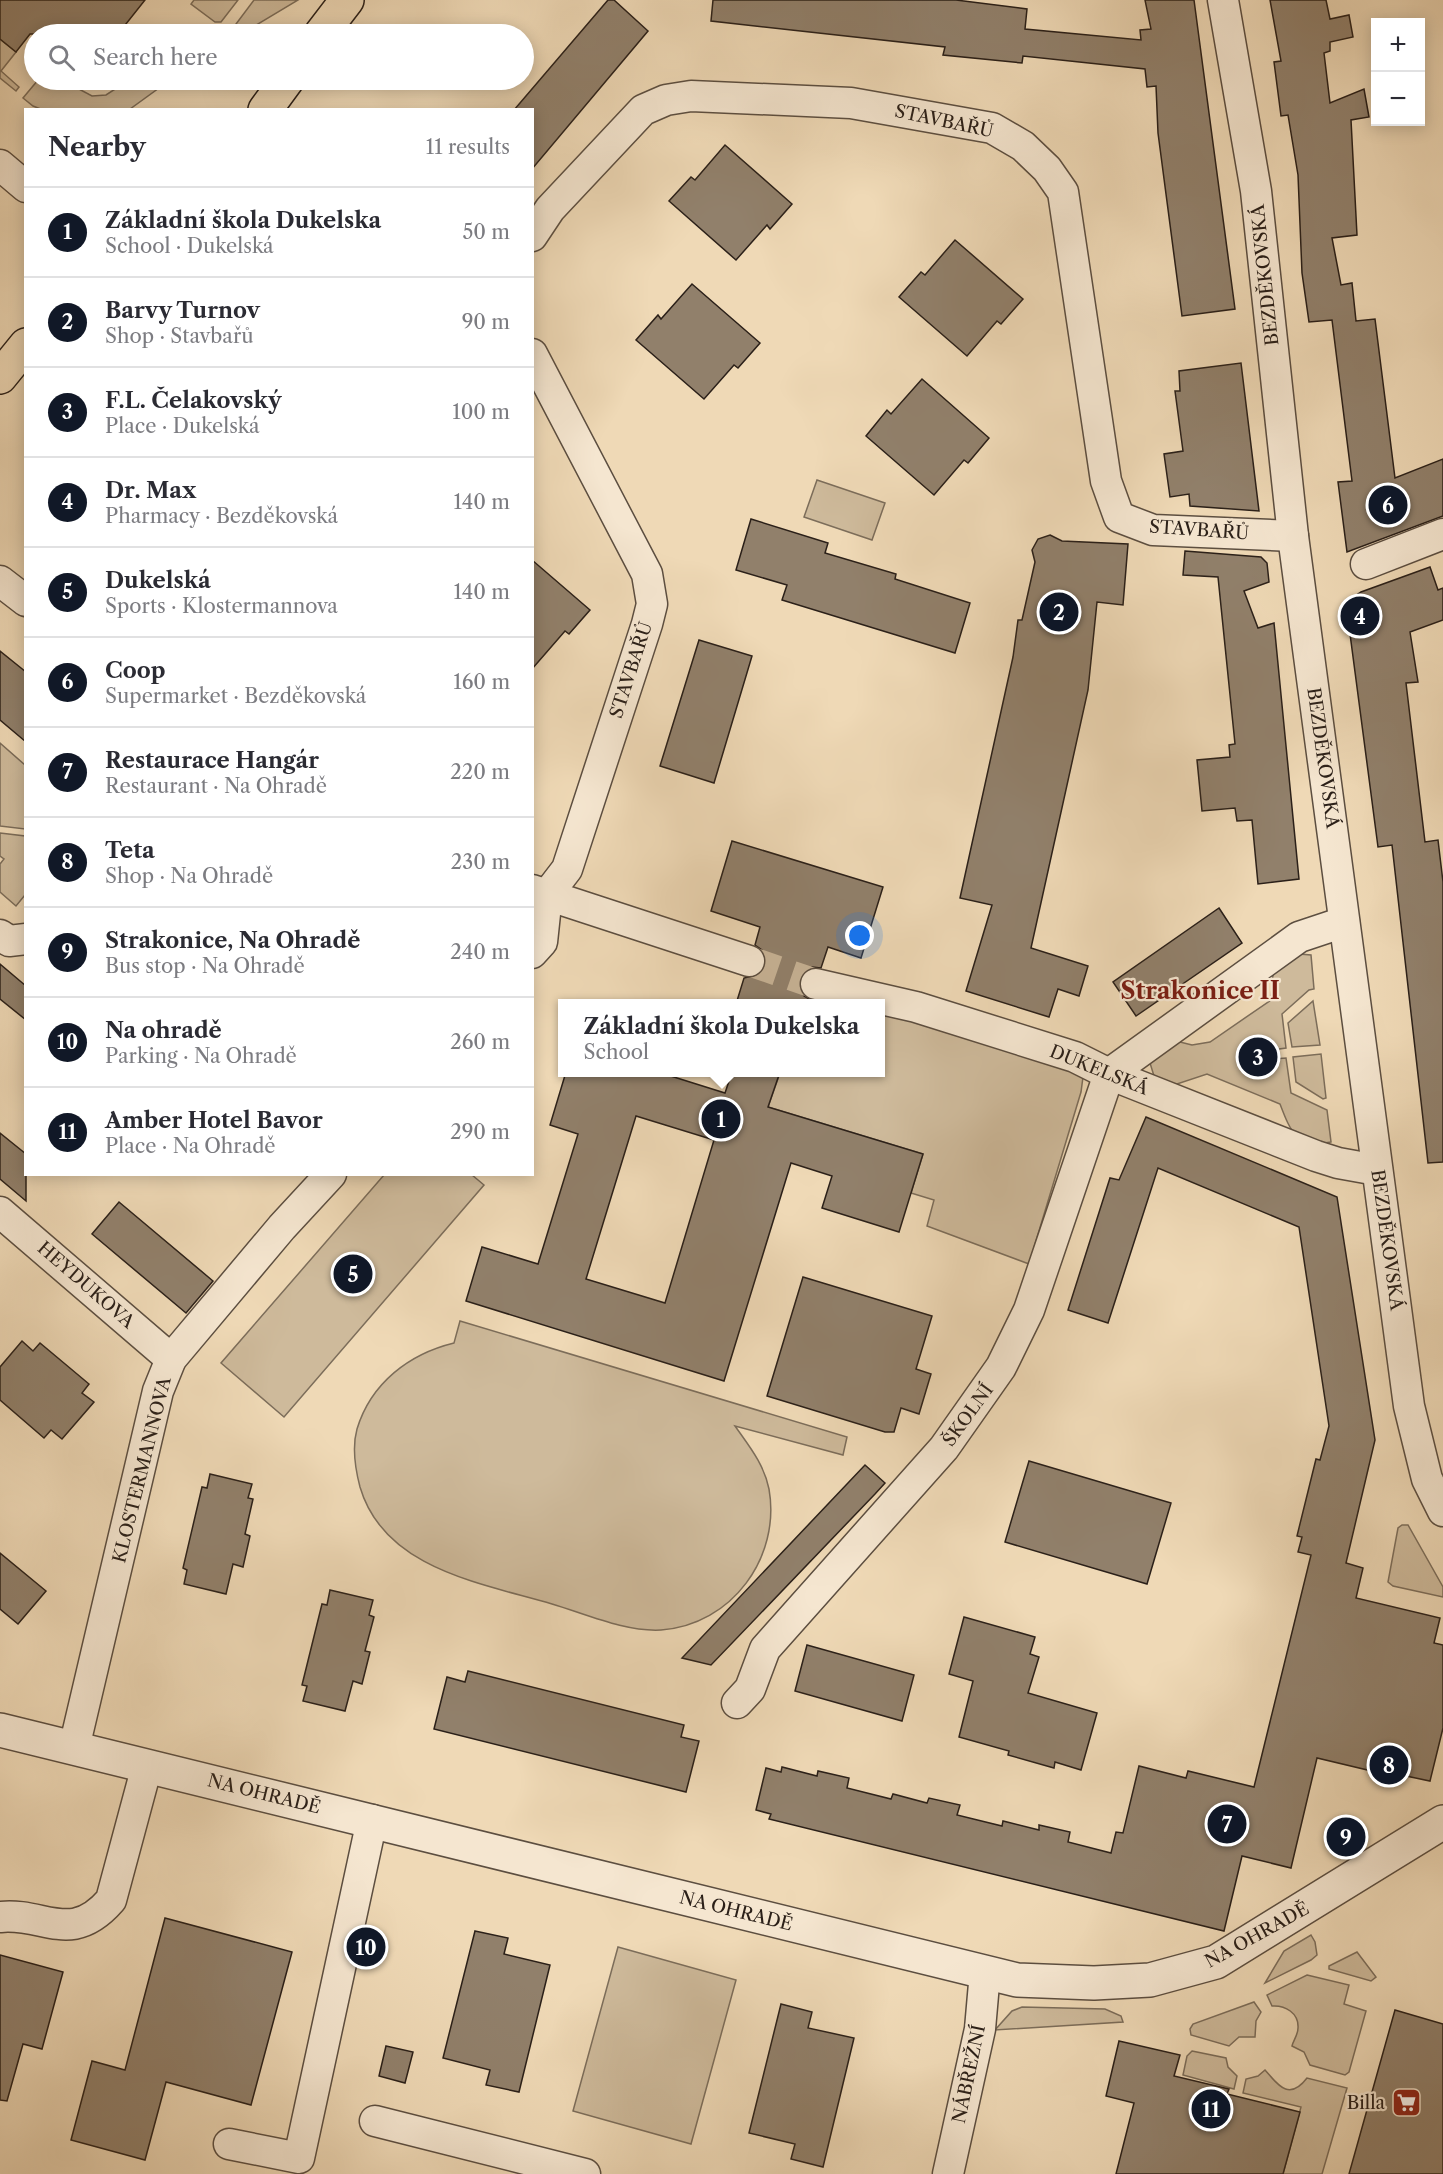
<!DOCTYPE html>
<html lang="en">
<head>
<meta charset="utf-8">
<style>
	:root { --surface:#fff; --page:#f2f2f3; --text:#2b2b33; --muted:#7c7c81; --line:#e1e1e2; --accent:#111827 }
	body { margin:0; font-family:"Libre Caslon Text",serif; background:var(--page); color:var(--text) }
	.controls { position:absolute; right:18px; top:18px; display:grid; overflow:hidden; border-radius:0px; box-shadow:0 3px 15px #0003 }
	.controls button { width:54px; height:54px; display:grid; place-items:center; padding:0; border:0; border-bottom:2px solid var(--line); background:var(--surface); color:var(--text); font:30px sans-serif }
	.you { position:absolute; left:860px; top:936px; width:21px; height:21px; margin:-15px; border:4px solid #fff; border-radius:50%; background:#1a73e8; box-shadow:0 0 0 9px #1a73e833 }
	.badge { display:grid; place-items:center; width:39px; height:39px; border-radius:50%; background:var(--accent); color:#fff; font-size:20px; font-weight:700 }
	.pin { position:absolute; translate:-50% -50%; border:3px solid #fff; box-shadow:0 2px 6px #0006 }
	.popup { position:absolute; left:558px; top:999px; width:327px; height:78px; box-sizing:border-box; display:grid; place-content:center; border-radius:0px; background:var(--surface); filter:drop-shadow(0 2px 4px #0005); font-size:20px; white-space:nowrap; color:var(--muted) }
	.popup b { font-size:22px; color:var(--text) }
	.popup::after { content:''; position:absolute; left:50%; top:100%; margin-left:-12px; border:12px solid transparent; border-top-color:var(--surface) }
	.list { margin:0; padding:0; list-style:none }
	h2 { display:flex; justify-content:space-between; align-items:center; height:78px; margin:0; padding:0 24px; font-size:26px }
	h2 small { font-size:20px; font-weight:400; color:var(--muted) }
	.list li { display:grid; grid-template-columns:39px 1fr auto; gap:18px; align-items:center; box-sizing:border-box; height:90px; padding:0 24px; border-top:2px solid var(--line) }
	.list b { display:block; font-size:22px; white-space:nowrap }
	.list p { margin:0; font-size:20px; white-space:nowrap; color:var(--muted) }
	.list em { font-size:20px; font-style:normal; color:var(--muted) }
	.icon { flex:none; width:33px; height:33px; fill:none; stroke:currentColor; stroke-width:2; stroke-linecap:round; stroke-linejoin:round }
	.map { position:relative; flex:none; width:1443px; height:2174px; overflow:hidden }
	.search { position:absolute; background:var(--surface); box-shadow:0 3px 15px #0003; left:24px; top:24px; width:510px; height:66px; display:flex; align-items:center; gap:15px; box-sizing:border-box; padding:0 21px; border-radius:33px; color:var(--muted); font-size:22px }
	.panel { position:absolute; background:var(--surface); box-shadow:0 3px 15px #0003; left:24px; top:108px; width:510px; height:1068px; border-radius:0px }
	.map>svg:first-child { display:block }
	.green { fill:#ceba9b; stroke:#7c6d5a; stroke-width:1.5 }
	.building { fill:#91806b; stroke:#2b2019; stroke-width:1.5; fill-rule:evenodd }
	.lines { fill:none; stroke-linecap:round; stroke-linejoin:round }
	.minor-tunnel { stroke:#c8b497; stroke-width:30; stroke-dasharray:30 15; stroke-linecap:butt }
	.minor-casing { stroke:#5c4e40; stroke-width:33 }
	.tertiary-casing { stroke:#5c4e40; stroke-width:36 }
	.primary-casing { stroke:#2b2019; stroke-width:36 }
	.minor { stroke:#f5e6d0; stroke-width:30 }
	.tertiary { stroke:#f5e6d0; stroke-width:33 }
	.primary { stroke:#efd9b6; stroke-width:33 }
	.labels { text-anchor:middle; stroke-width:4.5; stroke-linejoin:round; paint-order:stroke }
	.street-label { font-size:18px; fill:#2b2019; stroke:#f5e6d0 }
	.poi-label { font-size:18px; fill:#2b2019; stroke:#f5e6d0; text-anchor:end }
	.district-label { font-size:24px; font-weight:bold; fill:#7a1f14; stroke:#f5e6d0 }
</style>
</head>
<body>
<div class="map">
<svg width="1443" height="2174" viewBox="0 0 1443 2174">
	<rect width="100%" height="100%" fill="#efd9b6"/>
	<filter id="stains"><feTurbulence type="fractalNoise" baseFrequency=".00333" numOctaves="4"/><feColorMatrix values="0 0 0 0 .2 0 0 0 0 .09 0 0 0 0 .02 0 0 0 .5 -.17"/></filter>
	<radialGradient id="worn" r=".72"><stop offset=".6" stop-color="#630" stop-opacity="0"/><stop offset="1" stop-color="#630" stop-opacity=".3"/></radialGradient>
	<!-- green -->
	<g class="green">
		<path d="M194,0H238L221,22H215L191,4Z"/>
		<path d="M254,0H298L253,27L236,29V24Z"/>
		<path d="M0,39L16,52L1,71L19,87L16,91L0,78Z"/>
		<path d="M38,80H62L92,96L106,95L129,80H170L130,109L43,110L33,106L23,98Z"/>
		<path d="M817,480L885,503L872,540L804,517Z"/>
		<path d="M0,743L25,765V829L0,826Z"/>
		<path d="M0,833L25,836V895L16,906L0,892V864L4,859L0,856Z"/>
		<path d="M1299,954L1311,955L1314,989L1309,990L1282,1014L1286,1048L1272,1050L1264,1042C1254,1040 1246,1045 1245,1056L1250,1066L1258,1070L1269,1066L1273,1059L1286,1058L1291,1093L1327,1110L1331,1142C1297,1148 1291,1133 1280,1104L1207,1074L1174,1085L1154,1076L1150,1063L1172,1040L1192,1045L1210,1042L1271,1000L1273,974Z"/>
		<path d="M1313,1001L1320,1045L1292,1047L1288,1023Z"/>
		<path d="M880,1007L1076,1067L1083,1077L1081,1092L1029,1264L927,1226L934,1200L911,1193L923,1154L768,1107L780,1073L880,1072Z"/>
		<path d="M1321,1054L1326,1098L1323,1099L1296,1082L1293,1057Z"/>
		<path d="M384,1175H472L484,1185L284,1417L221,1363Z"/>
		<path d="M460,1321L847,1437L843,1455L735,1426C749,1446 764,1464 769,1489C781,1557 732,1625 661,1630C625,1632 586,1614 552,1604C481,1583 384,1569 360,1487C355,1468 352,1447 357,1429C371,1383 409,1354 454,1343Z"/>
		<path d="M1402,1525H1408L1443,1587V1597L1393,1586L1388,1582L1398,1528Z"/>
		<path d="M1311,1935L1315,1942L1317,1955L1311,1960L1265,1983L1284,1951Z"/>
		<path d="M618,1947L736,1980L691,2144L573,2111Z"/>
		<path d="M1357,1952L1376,1977L1371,1981L1329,1969V1966Z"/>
		<path d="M1307,1975L1349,1985L1344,2004L1366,2011L1349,2072L1345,2075L1310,2065L1304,2052L1292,2046C1293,2041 1298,2035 1298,2028C1299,2013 1285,2005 1272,2006L1267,1995Z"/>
		<path d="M1254,2002L1261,2012L1256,2021L1255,2037H1239L1229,2046L1191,2035L1190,2029L1193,2024Z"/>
		<path d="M1022,2007L1105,2009L1121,2016L1123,2022L995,2030L1012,2011Z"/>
		<path d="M1192,2051L1226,2058L1228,2067L1237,2076L1234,2089L1183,2075L1187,2056Z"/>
		<path d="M1265,2070C1276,2082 1288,2103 1307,2078L1347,2088L1322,2174H1283L1301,2107L1243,2093L1246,2079L1258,2076Z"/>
	</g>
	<!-- building -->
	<g class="building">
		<path d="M0,0H145L118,34H30L16,52L0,39Z"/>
		<path d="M608,0H614L648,31L532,169V110H514Z"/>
		<path d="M713,0H956L1027,9L1025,29L1141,40L1140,30L1151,29L1145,0H1194L1235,309L1182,316L1158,133L1156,86L1147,87L1145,69L1023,56L1022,63L943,55L945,47L711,21Z"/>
		<path d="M1270,0H1326L1330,19L1349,15L1353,37L1330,42V51L1324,53L1330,103L1364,89L1369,117L1351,120L1357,235L1332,238L1341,285L1352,283L1356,321L1375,319L1395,478L1443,459V516L1347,552L1338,482L1352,481L1332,320L1309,322L1302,273L1298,175L1288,115L1281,116L1274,62L1281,61Z"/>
		<path d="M725,145L792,204L770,229L767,225L736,260L669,201L691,177L695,180Z"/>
		<path d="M955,240L1023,299L1001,324L997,321L967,356L899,297L921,272L925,275Z"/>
		<path d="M692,284L760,343L738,368L734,365L704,399L636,340L658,315L661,319Z"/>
		<path d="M1241,363L1259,511L1190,506L1189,494L1170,497L1164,454L1183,451L1175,391H1180L1179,371Z"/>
		<path d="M922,379L989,438L968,463L964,460L934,495L866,436L887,410L891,414Z"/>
		<path d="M751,519L828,543L825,553L896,574L895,579L970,603L955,653L782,600L787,585L736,570Z"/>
		<path d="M1050,535L1062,541L1128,544L1123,605L1097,602L1088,690L1031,948L1088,966L1079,996L1058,989L1049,1017L966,991L992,905L960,898L1013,657L1018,620H1022L1035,562L1032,550L1038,539Z"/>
		<path d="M1185,551L1261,557L1267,563L1269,582L1244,591L1258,628L1274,623L1299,879L1258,884L1252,820L1237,821L1235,808L1202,811L1197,760L1230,757L1229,745L1235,744L1218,577L1183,575Z"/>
		<path d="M532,560L590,610L569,634L565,631L532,669Z"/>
		<path d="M1430,567L1438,590L1443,588V620L1410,632L1418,682L1406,683L1425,842L1438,840L1443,882V1162L1428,1163L1392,845L1378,847L1347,611L1352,598L1361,592Z"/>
		<path d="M699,640L752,656L714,783L660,766Z"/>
		<path d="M0,651L26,672V742L0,720Z"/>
		<path d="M732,841L883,887L861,958L828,947L821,968L812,967L803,973L799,988L804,996L811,1000L810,1004H736L744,978L760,974L765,967L766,958L762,950L755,945L760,927L711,911Z"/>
		<path d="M1219,908L1242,943L1136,1016L1113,982Z"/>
		<path d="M0,964L26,986V1020L0,999Z"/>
		<path d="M566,1072H658L725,1093L732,1072H780L768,1107L923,1154L899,1232L822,1208L832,1176L791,1163L724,1381L466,1301L482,1247L538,1264L578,1134L550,1125ZM636,1116L714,1140L665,1303L586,1279Z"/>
		<path d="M1146,1117L1337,1197L1375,1440L1346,1563L1363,1568L1356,1598L1440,1618L1434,1643L1443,1645V1728L1430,1781L1401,1775V1778L1317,1758L1291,1868L1242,1856L1224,1931L769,1819L771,1814L756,1810L766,1768L781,1772L782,1767L817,1776L818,1771L849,1778L847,1788L891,1799L893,1794L927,1803L929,1798L960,1805L957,1815L1002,1826L1003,1821L1039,1830V1825L1070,1832L1068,1842L1111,1853L1116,1832L1123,1833L1139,1766L1186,1778L1188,1771L1254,1787L1311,1555L1298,1552L1302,1537L1297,1536L1316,1459L1320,1460L1329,1426L1299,1227L1158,1168L1108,1323L1068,1310L1110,1178L1119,1180Z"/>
		<path d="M0,1133L26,1154V1201L0,1179Z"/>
		<path d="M119,1202L213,1281L186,1313L92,1234Z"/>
		<path d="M803,1277L932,1316L916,1369L931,1374L919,1414L901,1408L894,1432H885L767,1396Z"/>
		<path d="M22,1341L33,1351L40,1343L89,1384L82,1393L94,1402L62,1439L51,1430L44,1438L0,1400V1367Z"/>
		<path d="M1029,1461L1171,1503L1147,1584L1005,1542Z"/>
		<path d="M865,1465L885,1483L875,1494L711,1665L682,1658Z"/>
		<path d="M210,1474L252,1484L248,1498L253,1499L245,1534L250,1536L243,1567L233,1564L226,1594L184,1584L187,1570L183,1568L202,1487L207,1488Z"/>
		<path d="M0,1553L46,1591L18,1624L0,1609Z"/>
		<path d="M330,1590L373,1600L369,1615L374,1617L365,1651L370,1652L362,1684L353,1681L345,1711L303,1701L307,1686L302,1685L322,1604L327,1605Z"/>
		<path d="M964,1617L1035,1637L1030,1654L1039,1657L1028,1693L1097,1713L1081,1770L1055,1762L1054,1768L1008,1755L1009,1751L959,1737L973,1681L949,1674Z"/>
		<path d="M807,1645L914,1675L902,1721L795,1691Z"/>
		<path d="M468,1671L684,1725L681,1737L699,1741L686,1792L434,1729L447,1677L465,1682Z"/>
		<path d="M165,1918L292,1952L251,2105L166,2082L145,2160L71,2140L92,2061L125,2070Z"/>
		<path d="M475,1931L508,1938L504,1954L550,1965L519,2092L486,2085L490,2070L443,2058Z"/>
		<path d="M0,1955L63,1972L42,2049L23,2044L7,2101L0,2100Z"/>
		<path d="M781,2004L812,2012L808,2028L854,2038L823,2167L791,2159L795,2144L749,2133Z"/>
		<path d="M1395,2010L1443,2024V2174H1349Z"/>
		<path d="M1119,2041L1180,2055L1174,2076L1229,2089L1227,2094L1300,2112L1283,2174H1116L1134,2103L1106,2096Z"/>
		<path d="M386,2046L413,2052L405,2083L379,2076Z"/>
	</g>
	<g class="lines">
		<!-- minor-tunnel -->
		<path class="minor-tunnel" d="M749,961L816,984"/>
		<defs>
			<g id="minor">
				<path d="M1223,0L1256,191L1293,536L1409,1406L1427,1479L1443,1511"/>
				<path d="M0,165L26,187"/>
				<path d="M532,236L550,209L643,110L666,100L691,96L851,103L992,128L1023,146L1047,169L1063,192L1106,481L1119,517L1153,530L1293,536"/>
				<path d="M532,354L647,574L652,604L647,624L567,869L547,895"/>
				<path d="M1366,564L1443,534"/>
				<path d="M0,581L26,601"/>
				<path d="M532,890L749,961"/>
				<path d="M0,935L9,941L26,939"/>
				<path d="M532,953L542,942L547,895"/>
				<path d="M816,984L916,1007L1075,1057L1109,1074L1316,1156L1338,1163L1377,1170"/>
				<path d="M1109,1074L1299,937L1344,922"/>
				<path d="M0,1212L171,1359"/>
				<path d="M737,1703L750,1689L765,1649L944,1448L1001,1367L1029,1310L1109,1074"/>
				<path d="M74,1748L158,1391L171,1359L282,1227L331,1174"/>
				<path d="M0,1917C45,1912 71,1946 111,1900L147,1766"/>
				<path d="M375,2121L585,2174"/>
				<path d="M229,2144L299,2158L372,1820"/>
				<path d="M948,2174L980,2029L985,1972"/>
			</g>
			<path id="tertiary" d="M0,1730L1017,1980L1094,1983L1150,1980L1216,1962L1443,1822"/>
			<g id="primary">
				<path d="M321,34L347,0"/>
				<path d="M265,110L287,80"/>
				<path d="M0,377L26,345"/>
			</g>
		</defs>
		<!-- minor casing -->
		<use href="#minor" class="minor-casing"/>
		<!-- tertiary casing -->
		<use href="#tertiary" class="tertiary-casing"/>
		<!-- primary casing -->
		<use href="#primary" class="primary-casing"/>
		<!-- minor -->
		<use href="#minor" class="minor"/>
		<!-- tertiary -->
		<use href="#tertiary" class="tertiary"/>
		<!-- primary -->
		<use href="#primary" class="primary"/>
	</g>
	<!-- icons -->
	<defs>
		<symbol id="supermarket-square" viewBox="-11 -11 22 22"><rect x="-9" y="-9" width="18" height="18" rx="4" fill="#8f2418" stroke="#f5e6d0"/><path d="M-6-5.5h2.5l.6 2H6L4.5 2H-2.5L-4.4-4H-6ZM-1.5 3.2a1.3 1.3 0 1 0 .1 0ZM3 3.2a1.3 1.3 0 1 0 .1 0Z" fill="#fff"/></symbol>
	</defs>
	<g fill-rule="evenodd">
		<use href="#supermarket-square" x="1390" y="2086" width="33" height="33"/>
	</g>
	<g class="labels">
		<!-- street labels -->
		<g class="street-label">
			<text transform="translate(944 121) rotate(12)" y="6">STAVBAŘŮ</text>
			<text transform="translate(1265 275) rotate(-96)" y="6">BEZDĚKOVSKÁ</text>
			<text transform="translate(1199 530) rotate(4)" y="6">STAVBAŘŮ</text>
			<text transform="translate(631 670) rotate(-72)" y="6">STAVBAŘŮ</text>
			<text transform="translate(1323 758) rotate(82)" y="6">BEZDĚKOVSKÁ</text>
			<text transform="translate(1099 1070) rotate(22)" y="6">DUKELSKÁ</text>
			<text transform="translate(1387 1240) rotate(82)" y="6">BEZDĚKOVSKÁ</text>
			<text transform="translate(86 1285) rotate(41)" y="6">HEYDUKOVA</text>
			<text transform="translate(968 1415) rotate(-54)" y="6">ŠKOLNÍ</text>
			<text transform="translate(142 1470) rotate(-76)" y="6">KLOSTERMANNOVA</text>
			<text transform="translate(264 1794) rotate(14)" y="6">NA OHRADĚ</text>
			<text transform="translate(736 1911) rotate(14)" y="6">NA OHRADĚ</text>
			<text transform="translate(1257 1935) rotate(-29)" y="6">NA OHRADĚ</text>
			<text transform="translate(969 2074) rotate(-78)" y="6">NÁBŘEŽNÍ</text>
		</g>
		<!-- poi labels -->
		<g class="poi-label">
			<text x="1385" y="2109">Billa</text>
		</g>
		<!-- district labels -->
		<g class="district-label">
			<text x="1200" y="999">Strakonice II</text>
		</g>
	</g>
	<rect width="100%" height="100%" filter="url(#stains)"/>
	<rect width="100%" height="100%" fill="url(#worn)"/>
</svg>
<div class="controls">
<button>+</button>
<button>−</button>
</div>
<div class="you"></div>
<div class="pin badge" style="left:721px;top:1119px">1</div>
<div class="popup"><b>Základní škola Dukelska</b>School</div>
<div class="pin badge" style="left:1059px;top:612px">2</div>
<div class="pin badge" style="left:1258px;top:1057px">3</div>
<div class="pin badge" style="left:1360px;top:616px">4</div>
<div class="pin badge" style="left:353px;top:1274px">5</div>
<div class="pin badge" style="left:1388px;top:505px">6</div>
<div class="pin badge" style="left:1227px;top:1824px">7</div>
<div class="pin badge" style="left:1389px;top:1765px">8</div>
<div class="pin badge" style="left:1346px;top:1837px">9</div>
<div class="pin badge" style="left:366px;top:1947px">10</div>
<div class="pin badge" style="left:1211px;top:2109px">11</div>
<div class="search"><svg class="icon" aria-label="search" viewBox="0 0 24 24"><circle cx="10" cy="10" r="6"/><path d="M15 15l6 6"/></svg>Search here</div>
<section class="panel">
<h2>Nearby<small>11 results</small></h2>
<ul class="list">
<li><span class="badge">1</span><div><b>Základní škola Dukelska</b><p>School · Dukelská</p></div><em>50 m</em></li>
<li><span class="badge">2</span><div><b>Barvy Turnov</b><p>Shop · Stavbařů</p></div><em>90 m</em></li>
<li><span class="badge">3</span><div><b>F.L. Čelakovský</b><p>Place · Dukelská</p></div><em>100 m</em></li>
<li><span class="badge">4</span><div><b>Dr. Max</b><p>Pharmacy · Bezděkovská</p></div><em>140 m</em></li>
<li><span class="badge">5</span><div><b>Dukelská</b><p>Sports · Klostermannova</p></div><em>140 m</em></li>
<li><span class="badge">6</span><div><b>Coop</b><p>Supermarket · Bezděkovská</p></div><em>160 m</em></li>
<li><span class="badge">7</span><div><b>Restaurace Hangár</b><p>Restaurant · Na Ohradě</p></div><em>220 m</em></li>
<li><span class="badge">8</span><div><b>Teta</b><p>Shop · Na Ohradě</p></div><em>230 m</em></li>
<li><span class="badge">9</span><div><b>Strakonice, Na Ohradě</b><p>Bus stop · Na Ohradě</p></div><em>240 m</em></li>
<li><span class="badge">10</span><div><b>Na ohradě</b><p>Parking · Na Ohradě</p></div><em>260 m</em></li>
<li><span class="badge">11</span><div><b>Amber Hotel Bavor</b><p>Place · Na Ohradě</p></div><em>290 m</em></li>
</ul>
</section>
</div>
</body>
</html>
